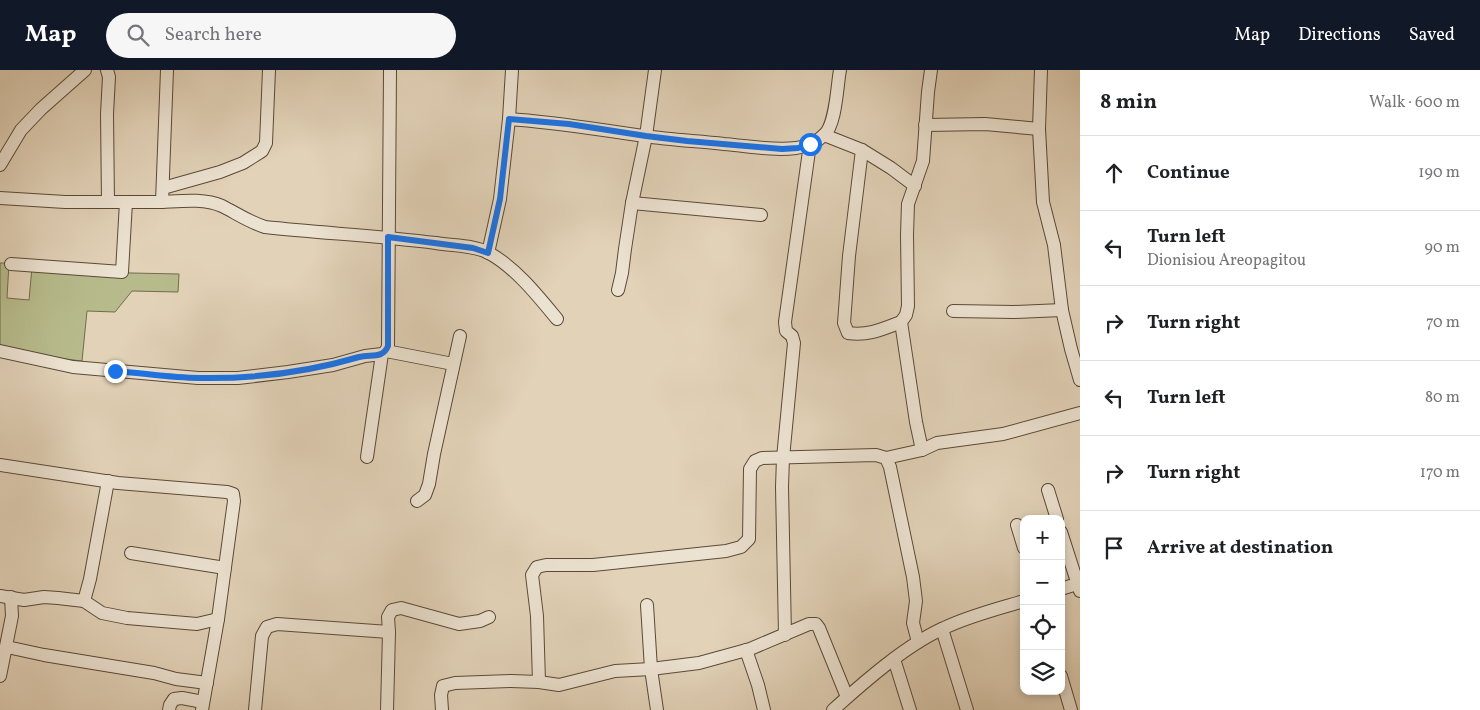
<!DOCTYPE html>
<html lang="en">
<head>
<meta charset="utf-8">
<style>
	:root { --surface:#fff; --page:#f6f6f6; --text:#202124; --muted:#757577; --line:#e0e0e0; --accent:#111827 }
	body { margin:0; font-family:Vollkorn,serif; background:var(--page); color:var(--text) }
	.controls { position:absolute; right:15px; bottom:15px; display:grid; overflow:hidden; border-radius:10px; box-shadow:0 2px 8px #0003 }
	.controls button { width:45px; height:45px; display:grid; place-items:center; padding:0; border:0; border-bottom:1px solid var(--line); background:var(--surface); color:var(--text); font:25px sans-serif }
	.stop { position:absolute; width:15px; height:15px; margin:-11px; border:4px solid #1a73e8; border-radius:50%; background:#fff }
	.stop.end { background:#1a73e8; border-color:#fff; box-shadow:0 1px 5px #0008 }
	.list { margin:0; padding:0; list-style:none }
	h2 { display:flex; justify-content:space-between; align-items:center; height:65px; margin:0; padding:0 20px; font-size:21px }
	h2 small { font-size:16px; font-weight:400; color:var(--muted) }
	.list li { display:grid; grid-template-columns:32px 1fr auto; gap:15px; align-items:center; box-sizing:border-box; height:75px; padding:0 20px; border-top:1px solid var(--line) }
	.list b { display:block; font-size:19px; white-space:nowrap }
	.list p { margin:0; font-size:16px; white-space:nowrap; color:var(--muted) }
	.list em { font-size:16px; font-style:normal; color:var(--muted) }
	.icon { flex:none; width:28px; height:28px; fill:none; stroke:currentColor; stroke-width:2; stroke-linecap:round; stroke-linejoin:round }
	.map { position:relative; flex:none; width:1080px; height:640px; overflow:hidden }
	header { display:flex; align-items:center; gap:30px; box-sizing:border-box; height:70px; padding:0 25px; background:var(--accent); color:#fff }
	header strong { font-size:24px }
	nav { display:flex; gap:28px; margin-inline-start:auto; font-size:18px }
	.search { width:350px; height:45px; background:var(--page); display:flex; align-items:center; gap:12px; box-sizing:border-box; padding:0 18px; border-radius:28px; color:var(--muted); font-size:19px }
	main { display:flex }
	aside { flex:1; background:var(--surface) }
	.map>svg:first-child { display:block }
	.green { fill:#b7bb8c; stroke:#726c4d }
	.lines { fill:none; stroke-linecap:round; stroke-linejoin:round }
	.minor-casing { stroke:#5a4a38; stroke-width:14 }
	.minor { stroke:#ece2d1; stroke-width:12 }
	.route { stroke:#1a73e8; stroke-width:6 }
</style>
</head>
<body>
<header>
<strong>Map</strong>
<div class="search"><svg class="icon" aria-label="search" viewBox="0 0 24 24"><circle cx="10" cy="10" r="6"/><path d="M15 15l6 6"/></svg>Search here</div>
<nav><a>Map</a><a>Directions</a><a>Saved</a></nav>
</header>
<main>
<div class="map">
<svg width="1080" height="640" viewBox="0 0 1080 640">
	<rect width="100%" height="100%" fill="#e2d2b8"/>
	<filter id="stains"><feTurbulence type="fractalNoise" baseFrequency=".004" numOctaves="4"/><feColorMatrix values="0 0 0 0 .2 0 0 0 0 .09 0 0 0 0 .02 0 0 0 .5 -.17"/></filter>
	<radialGradient id="worn" r=".72"><stop offset=".6" stop-color="#630" stop-opacity="0"/><stop offset="1" stop-color="#630" stop-opacity=".3"/></radialGradient>
	<!-- green -->
	<path class="green" d="M0,193H9L7,228L29,230L32,197L85,202L179,204L178,222L132,221L115,242L87,241L82,291L49,287L0,275Z"/>
	<g class="lines">
		<defs>
			<g id="minor">
				<path d="M107,0L109,7L107,44L108,132"/>
				<path d="M1041,0L1039,59L1043,132L1054,175L1062,240L1071,279L1080,310"/>
				<path d="M509,49C555,52 600,60 645,66C671,70 698,71 724,74C748,76 773,81 796,78C806,77 817,72 824,65C836,55 837,16 840,0"/>
				<path d="M925,55L985,54L1039,59"/>
				<path d="M824,65L862,80L891,98L915,116"/>
				<path d="M862,80L849,186L844,253L848,263C868,266 883,259 901,252"/>
				<path d="M0,95L21,60L41,39L85,0"/>
				<path d="M163,118L220,102L243,93L262,81L266,73L269,0"/>
				<path d="M0,128L65,132H162L167,0"/>
				<path d="M162,132C181,131 204,128 222,136C236,143 249,152 265,157C322,163 379,166 436,173C453,176 474,175 489,183C516,198 538,226 557,249"/>
				<path d="M632,133L761,145"/>
				<path d="M488,183L500,129L509,49L512,0"/>
				<path d="M11,194L122,202L126,132"/>
				<path d="M618,220L622,203L625,179L632,133L646,66L655,0"/>
				<path d="M953,241L1014,242L1062,240"/>
				<path d="M0,281L73,297L198,308H238L288,302L333,295L365,286L382,284L386,281L388,276L390,0"/>
				<path d="M386,281L453,294"/>
				<path d="M922,380L916,352L901,252L906,245L908,236L907,165L908,134L923,91L928,22L931,0"/>
				<path d="M367,387L382,284"/>
				<path d="M886,388L922,380L937,373L1003,364L1080,343"/>
				<path d="M0,395L118,413L227,422L233,424L234,431L218,549L202,640"/>
				<path d="M1048,420L1057,449"/>
				<path d="M417,431L425,425L429,414L434,384L460,266"/>
				<path d="M1017,455L1024,478"/>
				<path d="M1061,462L1080,521"/>
				<path d="M131,483L225,498"/>
				<path d="M1061,519L1080,513"/>
				<path d="M0,526L24,530L44,527L58,528L84,531L102,543L127,548L197,554L218,549"/>
				<path d="M84,531L90,509L108,411"/>
				<path d="M647,535L651,599L657,640"/>
				<path d="M942,559L967,640"/>
				<path d="M785,565L782,417L783,388L794,273L792,266L786,261L785,252L810,74"/>
				<path d="M7,577L44,585L154,603L176,609L207,613"/>
				<path d="M746,580L758,615L764,640"/>
				<path d="M894,589L910,640"/>
				<path d="M0,606L12,546L11,527"/>
				<path d="M1061,606L1071,640"/>
				<path d="M539,612L537,546L532,505L537,497L546,495H593L726,481L741,477L749,469L750,399L755,391L762,388L876,385L886,388L890,397L913,507L916,531L913,553L918,572"/>
				<path d="M169,640L170,635L174,629L182,628L203,632"/>
				<path d="M255,640L262,566L267,557L277,554L389,562"/>
				<path d="M387,640L389,562L388,547L392,540L401,538L459,554L480,551L489,547"/>
				<path d="M442,640L441,625L443,616L455,613L511,611L539,612L559,615L615,601L651,599L699,593L750,579L809,554H816L819,558L847,627"/>
				<path d="M833,640C864,612 906,575 944,558C969,546 997,539 1024,531"/>
			</g>
		</defs>
		<!-- minor casing -->
		<use href="#minor" class="minor-casing"/>
		<!-- minor -->
		<use href="#minor" class="minor"/>
	</g>
	<g class="lines">
		<!-- route -->
		<path class="route" d="M115,301C143,303 171,308 199,308C252,309 308,302 359,287C371,284 383,289 388,276V167L473,178L488,183L500,129L509,49L569,54L646,66L687,71L782,79L798,78L810,74"/>
	</g>
	<rect width="100%" height="100%" filter="url(#stains)"/>
	<rect width="100%" height="100%" fill="url(#worn)"/>
</svg>
<div class="controls">
<button>+</button>
<button>−</button>
<button><svg class="icon" aria-label="locate" viewBox="0 0 24 24"><circle cx="12" cy="12" r="6"/><path d="M12 2v4M12 18v4M2 12h4M18 12h4"/></svg></button>
<button><svg class="icon" aria-label="layers" viewBox="0 0 24 24"><path d="M12 4l9 5-9 5-9-5zM3 14l9 5 9-5"/></svg></button>
</div>
<div class="stop" style="left:810px;top:74px"></div>
<div class="stop end" style="left:115px;top:301px"></div>
</div>
<aside>
<h2>8 min<small>Walk · 600 m</small></h2>
<ul class="list">
<li><svg class="icon" aria-label="ahead" viewBox="0 0 24 24"><path d="M12 20V5M6 11l6-6 6 6"/></svg><div><b>Continue</b></div><em>190 m</em></li>
<li><svg class="icon" aria-label="left" viewBox="0 0 24 24"><path d="M17 20v-9H6M10 6l-5 5 5 5"/></svg><div><b>Turn left</b><p>Dionisiou Areopagitou</p></div><em>90 m</em></li>
<li><svg class="icon" aria-label="right" viewBox="0 0 24 24"><path d="M7 20v-9h11M14 6l5 5-5 5"/></svg><div><b>Turn right</b></div><em>70 m</em></li>
<li><svg class="icon" aria-label="left" viewBox="0 0 24 24"><path d="M17 20v-9H6M10 6l-5 5 5 5"/></svg><div><b>Turn left</b></div><em>80 m</em></li>
<li><svg class="icon" aria-label="right" viewBox="0 0 24 24"><path d="M7 20v-9h11M14 6l5 5-5 5"/></svg><div><b>Turn right</b></div><em>170 m</em></li>
<li><svg class="icon" aria-label="arrive" viewBox="0 0 24 24"><path d="M6 21V4h12l-3 4 3 4H6"/></svg><div><b>Arrive at destination</b></div></li>
</ul>
</aside>
</main>
</body>
</html>
